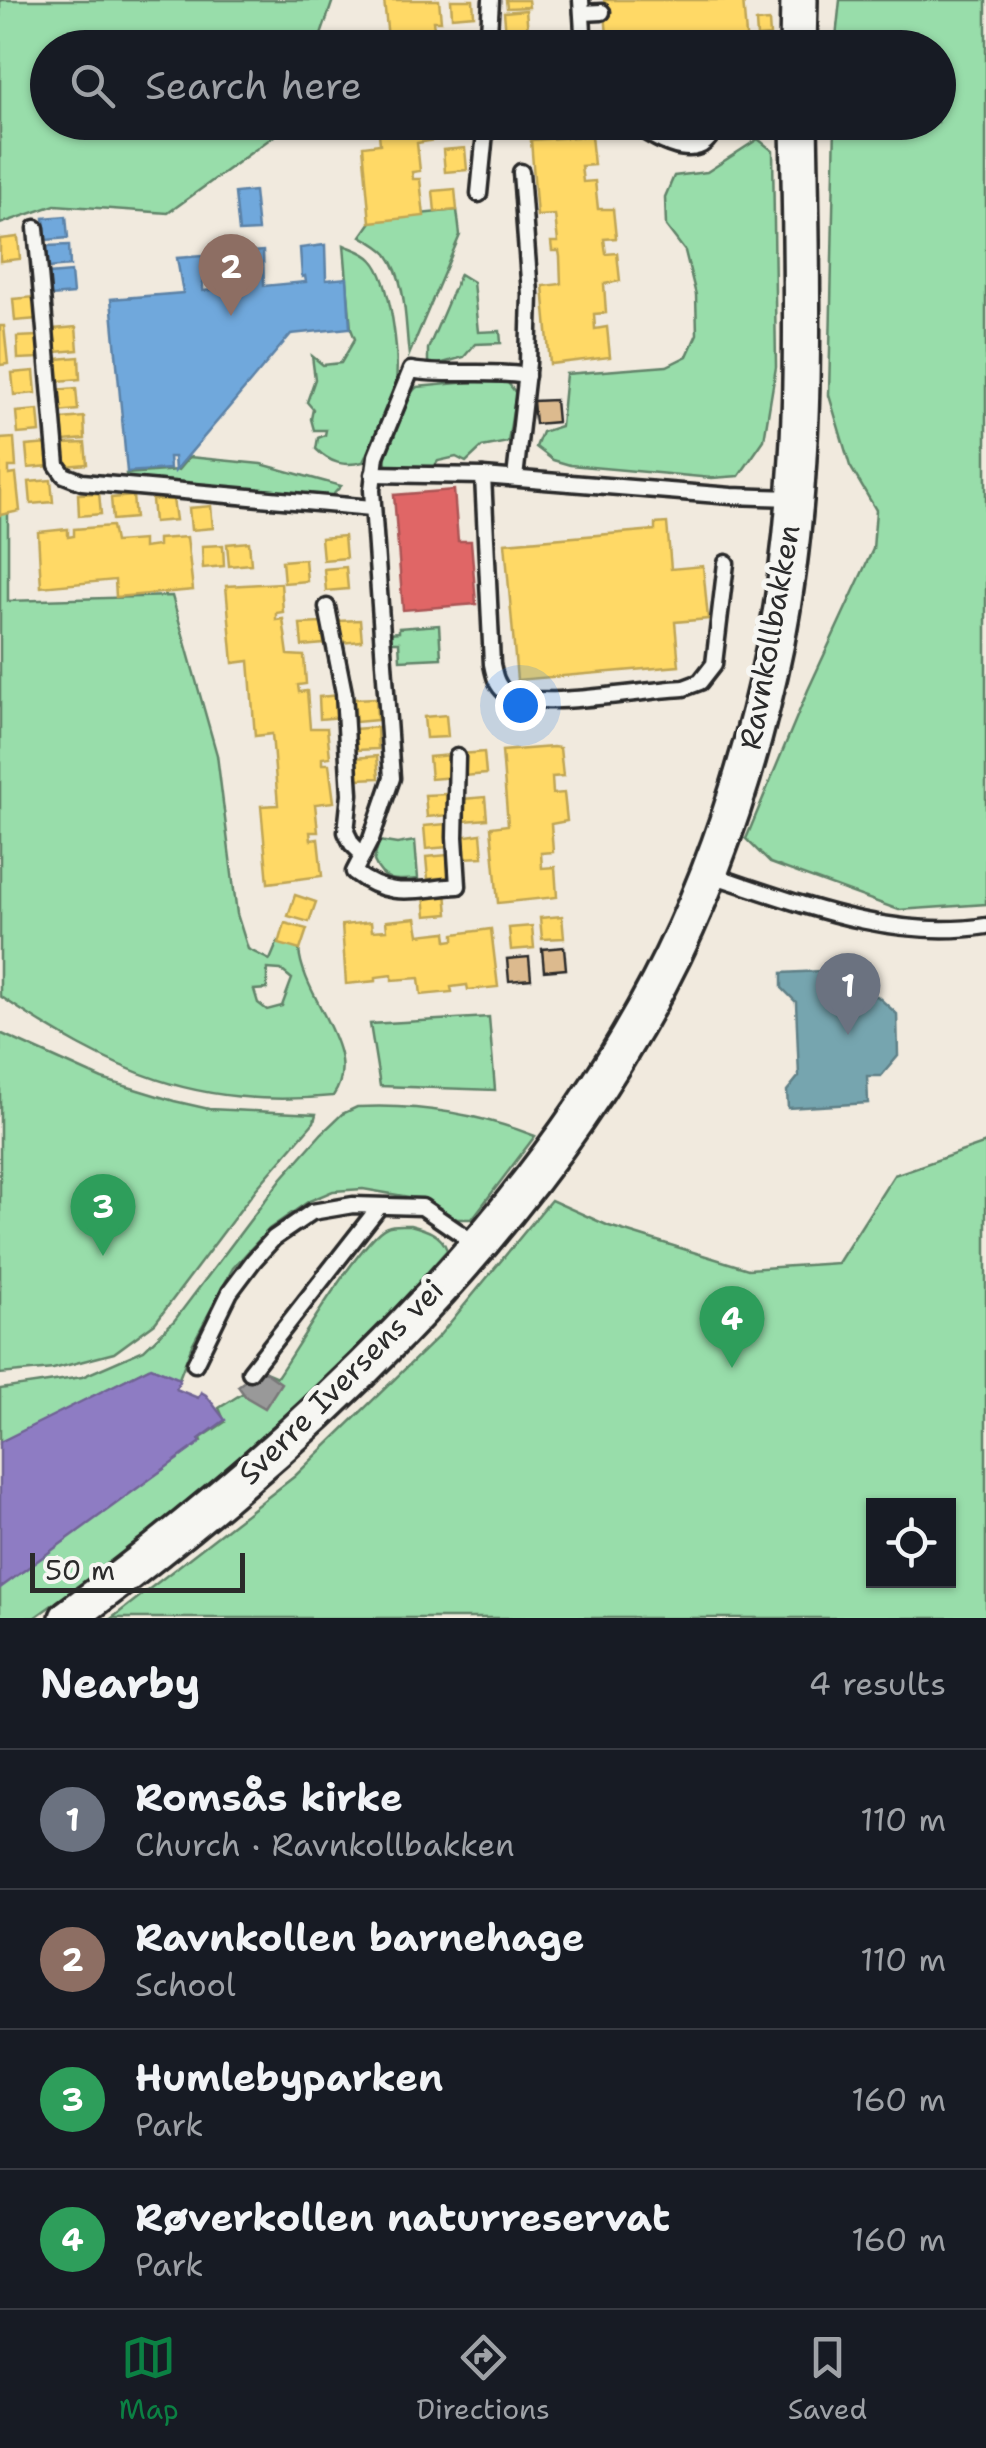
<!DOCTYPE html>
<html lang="en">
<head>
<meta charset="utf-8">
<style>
	:root { --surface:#171b24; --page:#242831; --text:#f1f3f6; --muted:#9ea1a6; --line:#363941; --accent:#0b8043 }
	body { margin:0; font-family:"Shantell Sans",sans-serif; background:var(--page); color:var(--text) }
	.controls { position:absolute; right:30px; bottom:30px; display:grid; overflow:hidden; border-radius:0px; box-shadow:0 2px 8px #0004 }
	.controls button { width:90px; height:90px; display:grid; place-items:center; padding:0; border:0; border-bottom:2px solid var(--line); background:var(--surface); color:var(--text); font:50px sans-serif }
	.scale { position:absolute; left:30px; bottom:25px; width:215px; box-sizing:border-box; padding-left:10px; border:5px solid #2b2b2b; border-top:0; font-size:28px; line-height:35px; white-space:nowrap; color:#2b2b2b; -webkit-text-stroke:8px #f6f6f2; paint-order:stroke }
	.you { position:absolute; left:520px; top:705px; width:35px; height:35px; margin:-25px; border:8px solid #fff; border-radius:50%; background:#1a73e8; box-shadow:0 0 0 15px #1a73e833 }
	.badge { display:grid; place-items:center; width:65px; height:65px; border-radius:50%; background:var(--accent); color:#fff; font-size:32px; font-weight:700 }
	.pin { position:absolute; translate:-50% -82px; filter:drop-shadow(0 2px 5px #0008) }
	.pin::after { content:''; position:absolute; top:52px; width:35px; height:30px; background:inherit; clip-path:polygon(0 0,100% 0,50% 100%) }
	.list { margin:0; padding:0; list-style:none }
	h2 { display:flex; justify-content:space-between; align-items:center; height:130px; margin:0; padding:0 40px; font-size:42px }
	h2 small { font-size:32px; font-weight:400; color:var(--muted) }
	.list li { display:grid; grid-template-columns:65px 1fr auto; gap:30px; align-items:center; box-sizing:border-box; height:140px; padding:0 40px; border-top:2px solid var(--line) }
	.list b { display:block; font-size:38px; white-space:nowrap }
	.list p { margin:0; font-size:32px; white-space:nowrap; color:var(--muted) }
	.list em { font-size:32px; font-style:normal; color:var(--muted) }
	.icon { flex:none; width:55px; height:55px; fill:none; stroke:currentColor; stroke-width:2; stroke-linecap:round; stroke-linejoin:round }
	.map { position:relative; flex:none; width:986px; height:1618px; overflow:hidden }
	.search { position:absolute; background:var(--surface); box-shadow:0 2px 8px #0004; left:30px; right:30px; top:30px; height:110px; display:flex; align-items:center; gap:25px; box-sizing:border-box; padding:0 35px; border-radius:55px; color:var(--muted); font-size:38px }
	.sheet { height:690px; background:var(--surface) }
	nav { display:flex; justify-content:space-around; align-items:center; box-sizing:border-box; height:140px; border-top:2px solid var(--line); background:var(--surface); font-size:28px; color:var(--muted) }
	nav a { display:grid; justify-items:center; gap:5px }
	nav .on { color:var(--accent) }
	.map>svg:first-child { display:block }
	.green { fill:#98ddaa; stroke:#62846a; stroke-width:2.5; fill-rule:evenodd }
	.homes { fill:#ffd966; stroke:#bfa554; stroke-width:2.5 }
	.shops { fill:#e06666; stroke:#aa5454; stroke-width:2.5 }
	.offices { fill:#8e7cc3; stroke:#706495; stroke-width:2.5 }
	.schools { fill:#6fa8dc; stroke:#5b82a7; stroke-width:2.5 }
	.public { fill:#76a5af; stroke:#608087; stroke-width:2.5 }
	.industry { fill:#999; stroke:#787878; stroke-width:2.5 }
	.building { fill:#dcba8e; stroke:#2b2b2b; stroke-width:2.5 }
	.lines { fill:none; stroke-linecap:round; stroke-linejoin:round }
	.service-casing { stroke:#2b2b2b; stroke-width:21 }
	.tertiary-casing { stroke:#2b2b2b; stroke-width:42 }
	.service { stroke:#f6f6f2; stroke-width:14 }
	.tertiary { stroke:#f6f6f2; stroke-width:35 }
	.labels { text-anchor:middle; stroke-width:10; stroke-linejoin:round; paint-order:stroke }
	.street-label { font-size:30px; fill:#2b2b2b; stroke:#f6f6f2 }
</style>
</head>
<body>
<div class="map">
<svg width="986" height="1618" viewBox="0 0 986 1618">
	<rect width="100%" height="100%" fill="#f1eade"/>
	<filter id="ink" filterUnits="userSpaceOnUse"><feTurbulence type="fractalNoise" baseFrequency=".01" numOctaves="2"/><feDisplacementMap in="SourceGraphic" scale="20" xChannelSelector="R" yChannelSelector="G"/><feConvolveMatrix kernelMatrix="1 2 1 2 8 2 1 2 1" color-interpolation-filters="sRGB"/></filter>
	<g filter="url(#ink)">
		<!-- green -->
		<g class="green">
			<path d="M0,0H333L317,47L48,48V122L292,123L168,213L55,205L0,224Z"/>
			<path d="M840,0H986V904L899,910L770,863L746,839L808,690L873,549L876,510L850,466L829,395L835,123L938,122V48L835,47Z"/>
			<path d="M758,139L773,151L776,367L764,440L739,476L712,478L570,465L553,460L536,447L542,432L561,426L566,374L667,366L687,356L697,334L696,295L685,251L666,226L665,197L674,176L707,172Z"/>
			<path d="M457,210L460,235L409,355C405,324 407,281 387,254C380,246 370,241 361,236L373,219Z"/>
			<path d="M344,245C353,249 365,252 372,260C391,280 399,354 396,382C394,409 374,439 363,462C344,467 330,463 316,449L318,438L325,435L326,430H314L311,419L313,409L307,402L315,379L312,356L323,365L341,363L355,339L351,329Z"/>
			<path d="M460,274L473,282L478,332L500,331L501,343L475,344L464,357L432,366L428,362V349Z"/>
			<path d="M500,379L508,383L516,393L508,442L482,447L466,462L456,457L438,461L431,471L391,469L386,465C383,448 403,398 417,387Z"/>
			<path d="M189,457L261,464L341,486L331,497L127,478L126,474L178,470Z"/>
			<path d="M8,510V601L172,596L217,755L237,914L248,949L270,960L278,941L299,949C302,997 364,1052 333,1096C196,1110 111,1071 0,996V511ZM267,969L281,970L292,979L282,1006L267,1010L258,1003L254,990L267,989Z"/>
			<path d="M439,625L441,658L400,660L399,642H389V633L399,632V628Z"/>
			<path d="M379,841L397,844L415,841L418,879C397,881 383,883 374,861Z"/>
			<path d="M489,1017L495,1090L380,1086L370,1024Z"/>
			<path d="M0,1033L102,1079L174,1101L209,1109L316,1114L314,1122L256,1189L155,1323L114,1353L53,1369L0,1374Z"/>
			<path d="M357,1107C417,1104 479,1114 535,1136L472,1219H457L409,1197L363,1189L333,1191L309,1201L269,1229L233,1268L192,1345L178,1381L149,1368L0,1443V1389L82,1377L144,1350L174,1321L282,1178L322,1133L342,1114Z"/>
			<path d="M986,1143V1618H112L295,1476L439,1336L551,1200L609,1226L748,1269L838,1263L894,1175ZM874,1506H948V1580H874Z"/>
			<path d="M410,1225C425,1229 442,1234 447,1250L372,1335L314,1391L151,1534L34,1618H0V1586L202,1441L201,1438L225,1422L219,1408L243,1393L246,1396L263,1371L277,1377C295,1351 363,1236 387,1227C393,1224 403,1225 410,1225Z"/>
		</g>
		<!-- homes -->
		<g class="homes">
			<path d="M384,0H439L441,21H433L434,29H440L443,48H389Z"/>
			<path d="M451,0H473L474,15L452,17Z"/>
			<path d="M506,0H528L529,7L507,8Z"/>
			<path d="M604,0H743L747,48H608Z"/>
			<path d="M526,10L528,32L506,34L504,12Z"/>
			<path d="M769,21L770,36L757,37L756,22Z"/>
			<path d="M475,32L476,48H454L453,33Z"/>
			<path d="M378,122H433L435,140L417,143L420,171L412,172L413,179H420L424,216L370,222L363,146L380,144Z"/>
			<path d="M447,122H469L470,129L448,131Z"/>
			<path d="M591,136L594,165L581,166L583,182L595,181L598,209H613L616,238L604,239L606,254L617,253L620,281L604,284L606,313L594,314L595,329L607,327L610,357L550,364L543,286L561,284L560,257L559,251H552L551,242H558L555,215L537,216L531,140Z"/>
			<path d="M465,148L467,170L445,172L443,150Z"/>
			<path d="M455,189L457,210L435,212L433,191Z"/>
			<path d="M18,237L20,259L0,261V239Z"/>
			<path d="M35,297L37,319L15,321L13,299Z"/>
			<path d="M0,326H4L8,364L0,365Z"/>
			<path d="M76,327L78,350L56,352L54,329Z"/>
			<path d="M38,336L40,358L18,359L17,337Z"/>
			<path d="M79,357L80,379L58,381L57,359Z"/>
			<path d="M34,371L36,393L14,395L12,373Z"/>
			<path d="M76,388L78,410L57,412L55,390Z"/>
			<path d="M38,410L40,432L18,434L16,412Z"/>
			<path d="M84,417L85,439L64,441L62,419Z"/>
			<path d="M14,438L16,467H9V475L16,474L20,511L0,515V439Z"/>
			<path d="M85,443L87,464L65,466L64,444Z"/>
			<path d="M48,444L50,466L28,468L26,446Z"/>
			<path d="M51,480L53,502L31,504L29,482Z"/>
			<path d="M99,493L101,514L79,516L78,494Z"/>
			<path d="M133,496L135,518L113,520L111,498Z"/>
			<path d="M173,499L176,520L154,522L152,500Z"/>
			<path d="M211,506L213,528L191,530L189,508Z"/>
			<path d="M667,523L671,569L703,566L708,619L675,622L679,666L517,680L505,543L655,530V524Z"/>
			<path d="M112,526L115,542L143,540V548L158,546V539L187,537L193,590L116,597L115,580L41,587L38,532L68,529V537L74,536V529Z"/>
			<path d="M344,536L346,558L323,560L321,538Z"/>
			<path d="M249,542L251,564L229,566L227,544Z"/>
			<path d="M223,545L224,566L203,568L202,546Z"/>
			<path d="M305,559L307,581L284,583L282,561Z"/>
			<path d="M346,567L348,589L326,591L324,569Z"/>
			<path d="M281,583L283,612L276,613V620L283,619L288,655L304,656L306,684L298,685L299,692L307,691L310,728H327L330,757L322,758V764H329L334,802L315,804L318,832H310L311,840L318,839L322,876L268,883L261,806L278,805L272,734L255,736L249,661L233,663L226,586Z"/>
			<path d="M360,620L362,641L340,643L338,621Z"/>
			<path d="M322,623L324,644L302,646L300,624Z"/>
			<path d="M340,695L342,717L320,719L319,697Z"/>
			<path d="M376,698L377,720L356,722L354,699Z"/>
			<path d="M446,715L448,737L426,738L424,717Z"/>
			<path d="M377,727L378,749L357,750L355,729Z"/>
			<path d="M553,747L560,748L563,776L552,777L553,794L564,793L567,821L551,824L553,852L541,853L542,868L555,867L557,897L498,903L491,827L508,825L502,751Z"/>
			<path d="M484,752L486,774L464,776L462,754Z"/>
			<path d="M451,755L453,777L431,779L429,757Z"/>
			<path d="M377,756L379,778L357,779L355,758Z"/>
			<path d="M447,794L449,815L427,817L425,795Z"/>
			<path d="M485,797L487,819L465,821L463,799Z"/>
			<path d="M446,824L448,847L426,849L424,826Z"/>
			<path d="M481,834L483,857L461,858L459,837Z"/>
			<path d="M448,855L450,877L428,879L426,857Z"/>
			<path d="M446,892L448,914L426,916L424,894Z"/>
			<path d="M295,895L316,902L309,922L288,916Z"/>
			<path d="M562,916L564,938L542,939L540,918Z"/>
			<path d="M416,918L419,935L446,932L447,941L454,940V934L491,929L498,987L468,990L467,985L451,987L452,992L421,995L419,978L392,980V975L376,977V981L346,984L342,925L371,922L372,931L387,930L386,921Z"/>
			<path d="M285,923L307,929L300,950L279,944Z"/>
			<path d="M532,926L534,948L511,950L509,928Z"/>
		</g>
		<!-- shops -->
		<path class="shops" d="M454,490L458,541H471L476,604L403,610L394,495Z"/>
		<!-- offices -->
		<path class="offices" d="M151,1367L180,1379L176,1389L198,1398L201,1392L206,1395L225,1420L199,1439L201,1442L0,1588V1442Z"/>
		<!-- schools -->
		<g class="schools">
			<path d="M254,191L258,231L239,232L235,193Z"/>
			<path d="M66,216L68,238L46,240L44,218Z"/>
			<path d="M69,245L70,266L48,268L47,246Z"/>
			<path d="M325,245L326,280L347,278L350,328L291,334L175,471L174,457H169L170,469L127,472L111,299L183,293L177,258L202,256L203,291L244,287L238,253L263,251L264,286L306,282L305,276L302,277L300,248Z"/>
			<path d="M71,272L73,294L51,296L49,274Z"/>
		</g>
		<!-- public -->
		<path class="public" d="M863,969L864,996H877L897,1014L898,1056L881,1076H867L868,1103L788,1108L787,1091L799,1076L796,1002L782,988V973Z"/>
		<!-- industry -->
		<path class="industry" d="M261,1369L281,1383L265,1408L246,1397L238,1386Z"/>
		<!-- building -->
		<g class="building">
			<path d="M555,400L557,422L535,424L533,401Z"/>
			<path d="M564,947L566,969L544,971L542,949Z"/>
			<path d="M529,957L531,979L509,981L507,959Z"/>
		</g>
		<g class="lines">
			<defs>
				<g id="service">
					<path d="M581,0L584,48"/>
					<path d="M582,13L602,12"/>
					<path d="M488,48L491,0"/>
					<path d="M629,122C657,139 702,171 717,122"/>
					<path d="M479,194L486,122"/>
					<path d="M36,228L57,465L64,475L82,482L372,508"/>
					<path d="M373,474L483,476L731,496L794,498"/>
					<path d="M483,476L492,664C494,674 496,685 505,692C529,712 648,689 684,688L700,682L714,664L726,563"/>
					<path d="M515,478L528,363L530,294L521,172"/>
					<path d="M327,607L344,693L350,794L346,832L352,844L363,855"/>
					<path d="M457,757L455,837L458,886C416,889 390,900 354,872L371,839L392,778L372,490L376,456L411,370C450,377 488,369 527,376"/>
					<path d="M709,874C798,903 892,941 986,926"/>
					<path d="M195,1364L230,1292L254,1260L274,1238L312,1212L353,1205L422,1207L476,1244"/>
					<path d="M250,1372L379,1207"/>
				</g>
				<g id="tertiary">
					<path d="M798,48L799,0"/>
					<path d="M68,1618C293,1452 528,1234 659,983C715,876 752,760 776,642C809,472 802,295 799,122"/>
				</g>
			</defs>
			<!-- service casing -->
			<use href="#service" class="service-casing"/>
			<!-- tertiary casing -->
			<use href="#tertiary" class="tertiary-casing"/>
			<!-- service -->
			<use href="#service" class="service"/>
			<!-- tertiary -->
			<use href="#tertiary" class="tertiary"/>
		</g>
	</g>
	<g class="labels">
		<!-- street labels -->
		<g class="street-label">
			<text transform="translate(770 637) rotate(-80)" y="10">Ravnkollbakken</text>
			<text transform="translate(341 1382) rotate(-45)" y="10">Sverre Iversens vei</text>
		</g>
	</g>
</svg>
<div class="controls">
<button><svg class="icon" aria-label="locate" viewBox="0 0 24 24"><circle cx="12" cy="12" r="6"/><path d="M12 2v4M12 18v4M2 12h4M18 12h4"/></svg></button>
</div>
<div class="scale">50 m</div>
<div class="you"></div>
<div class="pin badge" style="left:848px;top:1035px;background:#6b7280">1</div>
<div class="pin badge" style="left:231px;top:316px;background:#8d6e63">2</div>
<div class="pin badge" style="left:103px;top:1256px;background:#2e9e5b">3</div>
<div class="pin badge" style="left:732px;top:1368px;background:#2e9e5b">4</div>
<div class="search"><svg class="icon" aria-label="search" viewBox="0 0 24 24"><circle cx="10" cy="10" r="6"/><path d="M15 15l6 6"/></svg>Search here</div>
</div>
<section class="sheet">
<h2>Nearby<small>4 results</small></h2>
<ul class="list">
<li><span class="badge" style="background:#6b7280">1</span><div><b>Romsås kirke</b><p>Church · Ravnkollbakken</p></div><em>110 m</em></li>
<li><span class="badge" style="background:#8d6e63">2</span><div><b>Ravnkollen barnehage</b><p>School</p></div><em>110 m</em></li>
<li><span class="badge" style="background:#2e9e5b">3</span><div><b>Humlebyparken</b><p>Park</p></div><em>160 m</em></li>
<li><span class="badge" style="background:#2e9e5b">4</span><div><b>Røverkollen naturreservat</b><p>Park</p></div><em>160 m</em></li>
</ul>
</section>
<nav>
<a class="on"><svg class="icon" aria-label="map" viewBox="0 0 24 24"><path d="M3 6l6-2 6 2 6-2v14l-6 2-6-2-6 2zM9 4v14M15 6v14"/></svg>Map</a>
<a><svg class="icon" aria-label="directions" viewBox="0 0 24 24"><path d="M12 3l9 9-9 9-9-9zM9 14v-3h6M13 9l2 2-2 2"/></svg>Directions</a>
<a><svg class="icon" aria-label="saved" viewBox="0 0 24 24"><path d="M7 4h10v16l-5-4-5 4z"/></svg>Saved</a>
</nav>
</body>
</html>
